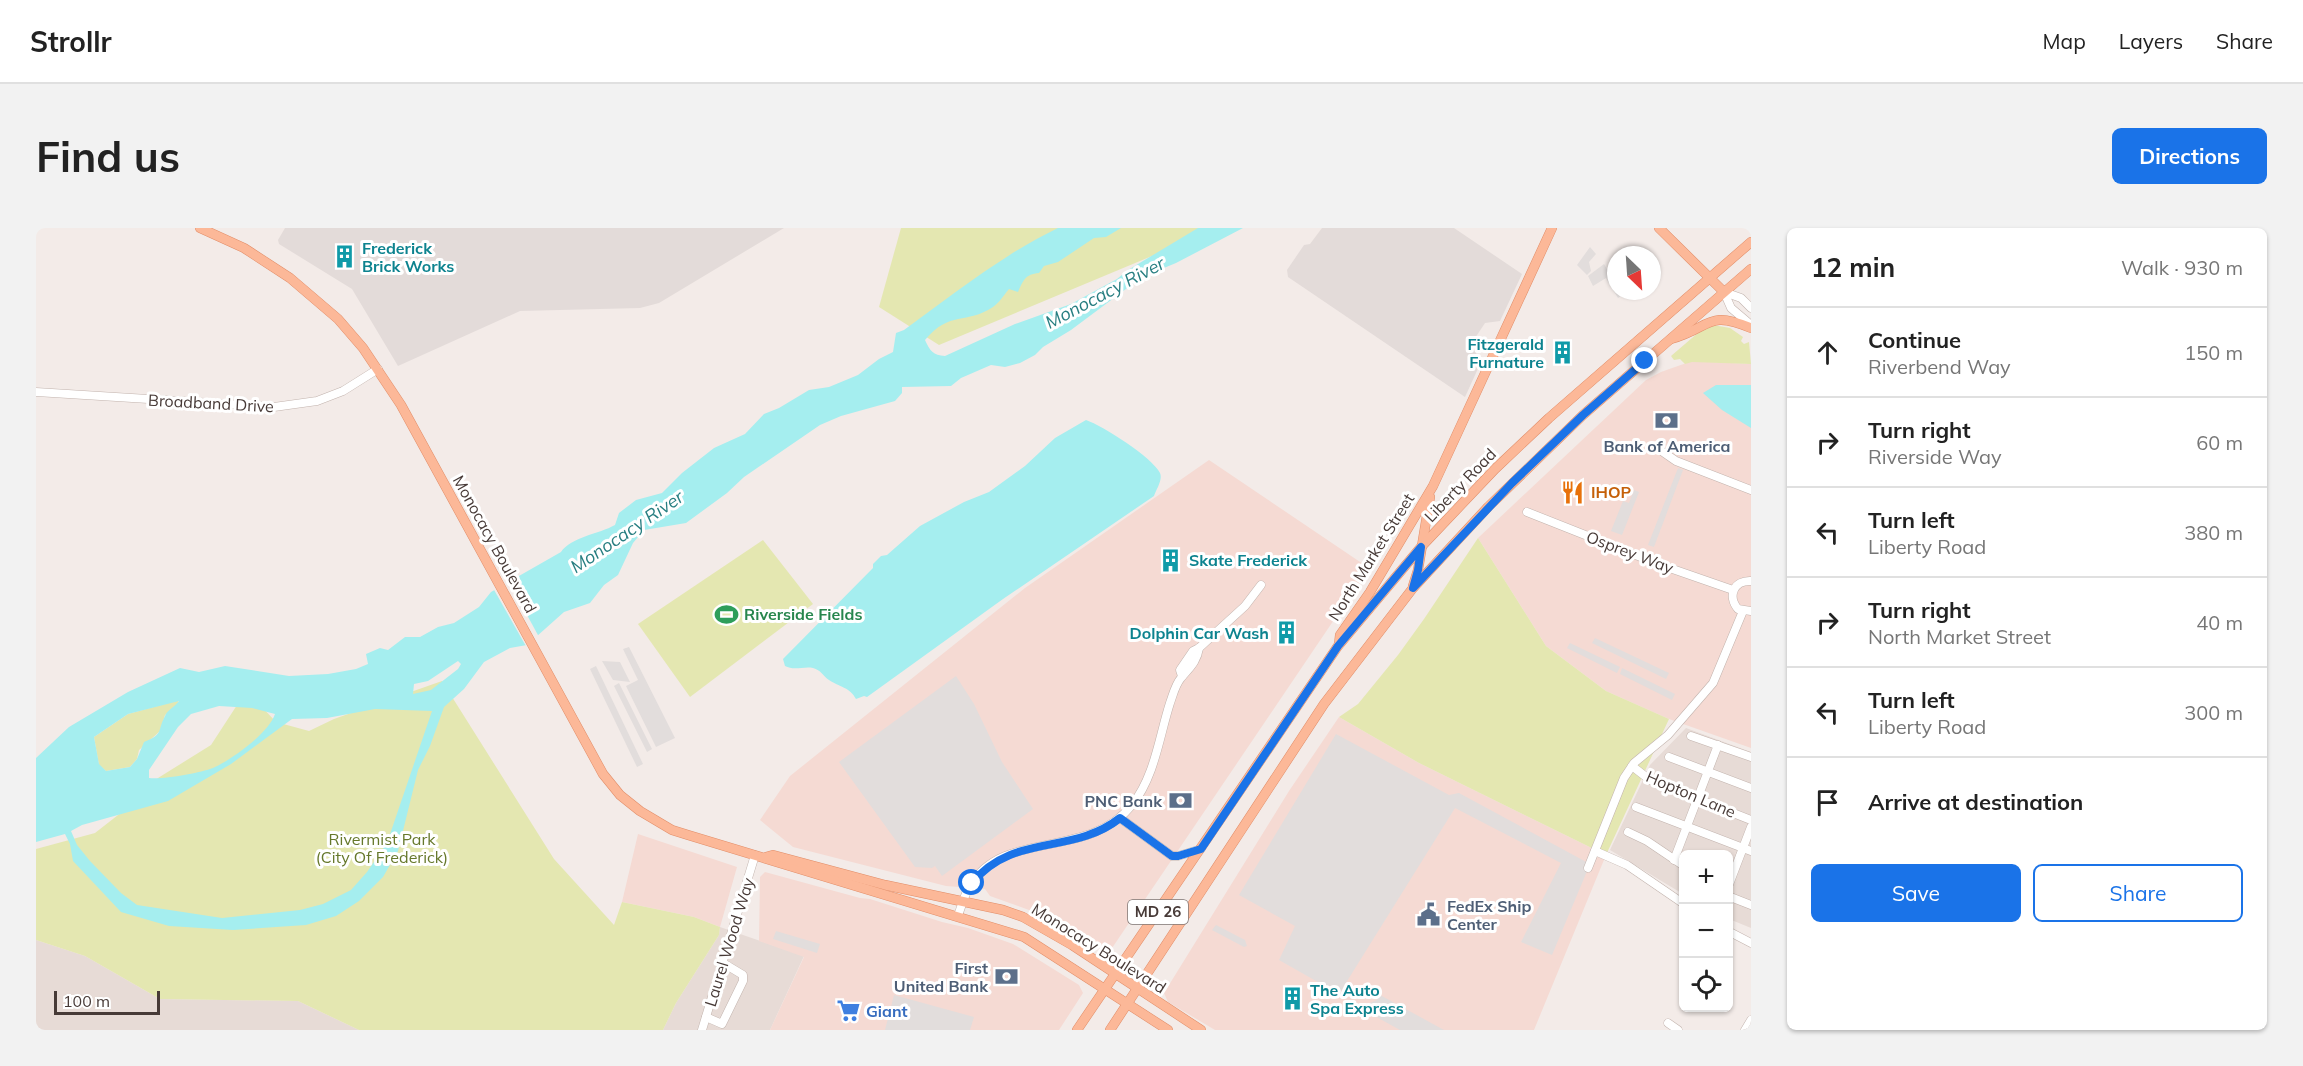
<!DOCTYPE html>
<html lang="en">
<head>
<meta charset="utf-8">
<style>
	:root { --surface:#fff; --page:#f2f2f2; --text:#222; --muted:#767676; --line:#e0e0e0; --accent:#1a73e8 }
	body { margin:0; font-family:Mulish,sans-serif; background:var(--page); color:var(--text) }
	.controls { position:absolute; right:18px; bottom:18px; display:grid; overflow:hidden; border-radius:9px; box-shadow:0 2px 4px #0004 }
	.controls button { width:54px; height:54px; display:grid; place-items:center; padding:0; border:0; border-bottom:2px solid var(--line); background:var(--surface); color:var(--text); font:30px sans-serif }
	.compass { position:absolute; left:1571px; top:18px; width:54px; height:54px; border-radius:50%; background:var(--surface); box-shadow:0 2px 4px #0004; rotate:155deg }
	.scale { position:absolute; left:18px; bottom:15px; width:106px; box-sizing:border-box; padding-left:6px; border:3px solid #473a37; border-top:0; font-size:16px; line-height:21px; white-space:nowrap; color:#473a37; -webkit-text-stroke:4px #fff; paint-order:stroke }
	.stop { position:absolute; width:18px; height:18px; margin:-14px; border:4px solid #1a73e8; border-radius:50%; background:#fff }
	.stop.end { background:#1a73e8; border-color:#fff; box-shadow:0 2px 6px #0008 }
	.list { margin:0; padding:0; list-style:none }
	h2 { display:flex; justify-content:space-between; align-items:center; height:78px; margin:0; padding:0 24px; font-size:26px }
	h2 small { font-size:20px; font-weight:400; color:var(--muted) }
	.list li { display:grid; grid-template-columns:39px 1fr auto; gap:18px; align-items:center; box-sizing:border-box; height:90px; padding:0 24px; border-top:2px solid var(--line) }
	.list b { display:block; font-size:22px; white-space:nowrap }
	.list p { margin:0; font-size:20px; white-space:nowrap; color:var(--muted) }
	.list em { font-size:20px; font-style:normal; color:var(--muted) }
	.actions { display:flex; gap:12px; padding:18px 24px }
	.actions a { flex:1; padding:14px 0; border:2px solid var(--accent); border-radius:9px; text-align:center; font-size:21px; color:var(--accent) }
	.actions .main { background:var(--accent); color:#fff }
	.icon { flex:none; width:33px; height:33px; fill:none; stroke:currentColor; stroke-width:2; stroke-linecap:round; stroke-linejoin:round }
	.map { position:relative; flex:none; width:1715px; height:802px; overflow:hidden; border-radius:9px }
	header { display:flex; align-items:center; gap:36px; box-sizing:border-box; height:84px; padding:0 30px; background:var(--surface); border-bottom:2px solid var(--line) }
	header strong { font-size:28px }
	nav { display:flex; gap:33px; margin-inline-start:auto; font-size:21px }
	.intro { display:flex; align-items:center; justify-content:space-between; box-sizing:border-box; height:144px; padding:0 36px }
	h1 { margin:0; font-size:42px }
	.button { padding:15px 27px; border-radius:9px; background:var(--accent); color:#fff; font-size:21px; font-weight:700 }
	main { display:flex; gap:36px; padding:0 36px }
	aside { flex:1; background:var(--surface); border-radius:9px; box-shadow:0 2px 4px #0004 }
	.map>svg:first-child { display:block }
	.residential { fill:#e7dbd6 }
	.commercial { fill:#f5dad3 }
	.industrial { fill:#e3dbd9 }
	.green { fill:#e4e7b1 }
	.parking { fill:#e2dddc }
	.water { fill:#a5eeef; fill-rule:evenodd }
	.pier { fill:#f3ebe8 }
	.lines { fill:none; stroke-linecap:round; stroke-linejoin:round }
	.minor-casing { stroke:#c2b3ad; stroke-width:9 }
	.major-casing { stroke:#e18d68; stroke-width:10 }
	.minor { stroke:#fff; stroke-width:8 }
	.major { stroke:#fcb898; stroke-width:9 }
	.route { stroke:#1a73e8; stroke-width:8 }
	.labels { text-anchor:middle; stroke-width:6; stroke-linejoin:round; paint-order:stroke }
	.shield { fill:#fff; stroke:#7e7573; stroke-width:1.5 }
	.shield-label { font-size:15px; font-weight:bold; fill:#473a37 }
	.culture-label { font-size:16px; font-weight:bold; fill:#0d838f; stroke:#fff; text-anchor:start }
	.street-label { font-size:16px; fill:#473a37; stroke:#fff }
	.service-label { font-size:16px; font-weight:bold; fill:#4e5e75; stroke:#fff; text-anchor:end }
	.food-label { font-size:16px; font-weight:bold; fill:#c56008; stroke:#fff; text-anchor:start }
	.leisure-label { font-size:16px; font-weight:bold; fill:#27864d; stroke:#fff; text-anchor:start }
	.park-label { font-size:16px; fill:#66782b; stroke:#fff }
	.shop-label { font-size:16px; font-weight:bold; fill:#366cbe; stroke:#fff; text-anchor:start }
	.water-label { font-size:18px; font-style:italic; fill:#277e81; stroke:#fff }
</style>
</head>
<body>
<header>
<strong>Strollr</strong>
<nav><a>Map</a><a>Layers</a><a>Share</a></nav>
</header>
<div class="intro"><h1>Find us</h1><a class="button">Directions</a></div>
<main>
<div class="map">
<svg width="1715" height="802" viewBox="0 0 1715 802">
	<rect width="100%" height="100%" fill="#f3ebe8"/>
	<!-- residential -->
	<g class="residential">
		<path d="M1650,500L1715,524V700L1693,691L1692,626H1648L1647,666L1574,622L1614,537Z"/>
		<path d="M684,699L768,728L734,802H627L640,775L683,707Z"/>
		<path d="M0,712L49,728L124,771L262,773L323,802H0Z"/>
	</g>
	<!-- commercial -->
	<g class="commercial">
		<path d="M1656,133L1715,136V520L1633,491L1570,463L1510,418L1442,310L1610,152L1625,144Z"/>
		<path d="M1173,232L1333,340L1072,726L1004,686L954,668L949,661L910,658L757,619L724,592L754,548L989,360Z"/>
		<path d="M1303,489L1383,535L1570,627L1498,802H1179L1132,774L1128,765L1253,563Z"/>
		<path d="M602,606L701,639L684,699L658,689L586,674Z"/>
		<path d="M729,644L824,670L834,671L906,694L932,700L977,716L1043,757L1047,765L1023,802H734L768,729L723,713L724,649Z"/>
	</g>
	<!-- industrial -->
	<g class="industrial">
		<path d="M249,0H748L623,75L604,80L484,83L362,138L316,61L243,16L242,12Z"/>
		<path d="M1286,0H1418L1486,46L1464,93L1449,95L1435,116L1445,134L1429,169L1252,49L1251,42L1268,17L1274,16Z"/>
	</g>
	<!-- green -->
	<g class="green">
		<path d="M865,0H1183L903,117L843,79Z"/>
		<path d="M1677,97L1694,100L1707,109L1705,113L1708,116L1713,114L1715,136L1656,134L1649,136L1644,131L1638,132L1635,128L1663,104Z"/>
		<path d="M1442,310L1510,418L1570,463L1633,491L1570,627L1383,535L1303,489L1322,476L1362,427L1388,391Z"/>
		<path d="M727,312L777,376L654,469L602,396Z"/>
		<path d="M406,453L518,631L578,697L586,674L658,689L684,699L683,707L640,775L627,802H323L262,773L124,771L49,728L0,712V621L59,605L91,580L122,550L175,517L203,474L225,478L240,494L273,503L298,491Z"/>
		<path d="M143,472L140,479L129,487L124,503L103,522L101,531L94,539L70,543L63,537L58,509L92,486Z"/>
	</g>
	<!-- parking -->
	<g class="parking">
		<path d="M1554,19L1560,26L1553,34L1555,43L1551,47L1541,37Z"/>
		<path d="M1568,36L1580,57V63H1584L1586,67L1582,70L1570,50L1557,58L1552,48Z"/>
		<path d="M1642,240L1647,242L1618,319L1612,317Z"/>
		<path d="M1598,262L1603,264L1586,307L1575,303L1587,273L1593,275Z"/>
		<path d="M1559,410L1633,445L1630,451L1556,415Z"/>
		<path d="M1534,415L1584,439L1581,445L1531,420Z"/>
		<path d="M593,419L639,510L620,519L590,458L602,452L587,421Z"/>
		<path d="M566,433L584,434L594,454L577,452Z"/>
		<path d="M560,438L607,536L601,539L554,441Z"/>
		<path d="M1586,440L1639,466L1636,472L1584,446Z"/>
		<path d="M920,448L938,476L966,534L997,581L906,648L899,638L896,640L879,639L803,534Z"/>
		<path d="M583,455L616,521L611,524L578,458Z"/>
		<path d="M1300,506L1413,567L1423,565L1554,636L1516,727L1485,714L1525,635L1419,580L1303,766L1243,732L1259,698L1203,667Z"/>
		<path d="M1180,697L1209,712L1211,718L1208,719L1176,702Z"/>
		<path d="M740,703L784,716L781,725L737,711Z"/>
		<path d="M858,767L938,789L934,802H849Z"/>
		<path d="M1344,767L1408,802H1364L1326,781L1329,777L1341,772Z"/>
	</g>
	<!-- water -->
	<g class="water">
		<path d="M1022,0H1085L1070,9L1058,10L1022,34L1008,38L1003,45C989,46 987,53 982,64L973,61C968,67 963,75 957,79C930,97 914,82 889,112C894,123 897,127 909,128L979,96L1035,76L1081,51L1092,42L1162,0H1207L1140,35L1106,49L1035,102L1007,119L999,127L984,135L969,139L955,137L925,150L915,158L866,159V165L859,173L805,188L784,197L708,249L691,265L650,295L608,302L597,315L582,347L568,357L554,375L528,384L491,417L474,420L448,434L428,461L408,479L394,518L382,542L362,623L347,649L323,673L300,688L270,697L197,702L133,698L85,684L37,633L34,616L29,606L0,614V530L33,499L92,464L144,440L163,444L189,438L253,448L292,446L320,441L332,436L330,426L344,420L352,422L369,409H384L402,399L418,395L443,379L455,364L525,324C535,309 563,306 579,297L583,285L600,272L626,265L646,245L678,220L709,206L728,186L743,180L773,162L793,159L822,147L843,131L857,124L860,105L868,102C918,66 966,27 1022,0ZM422,433L425,436L422,441L395,462L377,466L378,456L392,453ZM143,473C139,479 131,482 129,488C121,503 128,506 108,514L101,531L94,539L70,543L63,536L58,509L92,486ZM183,478L216,480L239,486C233,505 195,532 177,540C164,545 126,552 113,550V542L142,499L155,486ZM339,481L396,483L351,615L331,644L315,662L287,676L264,682L186,690L101,677L85,665L54,633L41,617L35,603L46,597L132,573L195,536L256,491L291,490Z"/>
		<path d="M1680,157H1715V200L1686,182L1667,165Z"/>
		<path d="M1050,192C1067,198 1116,229 1124,245C1127,252 1120,262 1118,268L967,371L831,469L828,468L820,471C814,459 803,459 793,452C787,448 785,442 777,440C768,438 758,443 749,438L747,431L837,340V336L845,328L851,327L884,298L928,274L953,264L989,238L1019,210Z"/>
	</g>
	<!-- pier -->
	<path class="pier" d="M472,352L503,409L491,420L457,360Z"/>
	<g class="lines">
		<defs>
			<g id="minor">
				<path d="M1688,64L1695,80L1715,97"/>
				<path d="M1688,64L1705,70L1715,80"/>
				<path d="M0,164L238,179L281,173L307,163L342,141"/>
				<path d="M1627,224L1640,233L1715,262"/>
				<path d="M1491,284L1625,337L1697,362"/>
				<path d="M1715,353C1698,352 1691,368 1702,381L1715,383"/>
				<path d="M1146,448L1144,442L1157,423L1163,420L1209,378L1225,357"/>
				<path d="M1655,508L1715,529"/>
				<path d="M1633,529L1715,560"/>
				<path d="M1596,538L1614,552L1715,592"/>
				<path d="M1600,579L1715,623"/>
				<path d="M1084,590L1136,628H1142L1165,621"/>
				<path d="M1592,604L1611,613L1648,638"/>
				<path d="M1559,623L1591,637L1648,676"/>
				<path d="M1638,632L1682,517"/>
				<path d="M1552,640L1588,550L1598,535L1632,507L1677,455L1707,383"/>
				<path d="M1692,659L1715,599"/>
				<path d="M1692,668L1715,677"/>
				<path d="M922,687C926,678 928,667 934,658C968,600 1051,633 1096,577C1119,548 1123,509 1134,475C1137,467 1139,457 1145,450C1153,440 1161,434 1163,420"/>
				<path d="M1692,703L1715,715"/>
				<path d="M670,789L686,796L707,753V747L687,735"/>
				<path d="M1632,795L1642,802"/>
				<path d="M666,802L719,627"/>
				<path d="M1709,802L1715,792"/>
			</g>
			<g id="major">
				<path d="M164,0L208,20L254,50L302,91L327,120L365,177L567,546L584,567L604,583L636,602L652,607L988,709L1132,802"/>
				<path d="M1623,0L1688,64"/>
				<path d="M1635,111C1675,100 1671,81 1715,100"/>
				<path d="M1377,358L1382,342L1394,269"/>
				<path d="M1303,416L1304,407L1334,364L1397,258L1516,0"/>
				<path d="M730,629L737,627L849,657L967,682L987,689L1036,717L1165,802"/>
				<path d="M1041,802L1302,418L1385,319L1459,241L1513,190L1715,14"/>
				<path d="M1074,802L1288,476L1377,360L1452,279L1547,187L1715,41"/>
			</g>
		</defs>
		<!-- minor casing -->
		<use href="#minor" class="minor-casing"/>
		<!-- major casing -->
		<use href="#major" class="major-casing"/>
		<!-- minor -->
		<use href="#minor" class="minor"/>
		<!-- major -->
		<use href="#major" class="major"/>
	</g>
	<g class="lines">
		<!-- route -->
		<path class="route" d="M936,655C978,604 1036,628 1084,590L1136,628H1142L1165,621L1302,418L1385,319L1382,342L1377,360L1476,255L1547,187L1609,133"/>
	</g>
	<!-- icons -->
	<defs>
		<symbol id="building-bare" viewBox="-9 -9 18 18"><path d="M-4-6H4V6H1V3H-1V6H-4ZM-2.5-4.3h1.7v1.8h-1.7ZM.8-4.3h1.7v1.8H.8ZM-2.5-1h1.7V.8h-1.7ZM.8-1h1.7V.8H.8Z" fill="#0f9aa8" stroke="#fff" stroke-width="2.5" paint-order="stroke"/></symbol>
		<symbol id="bank-bare" viewBox="-9 -9 18 18"><path d="M-6-4H6V4H-6ZM0-2.3a2.3 2.3 0 1 0 0 4.6a2.3 2.3 0 1 0 0-4.6Z" fill="#5c6f8a" stroke="#fff" stroke-width="2.5" paint-order="stroke"/></symbol>
		<symbol id="restaurant-bare" viewBox="-9 -9 18 18"><path d="M-5-6h1v4h1v-4h1v4h1v-4h1v5L-1.5 .5V6h-2V.5L-5-1ZM5-6V6H3V1.5H1.5Q1.5-4 5-6Z" fill="#e8710a" stroke="#fff" stroke-width="2.5" paint-order="stroke"/></symbol>
		<symbol id="stadium-bare" viewBox="-9 -9 18 18"><path d="M0-5a6.5 5 0 1 0 0 10a6.5 5 0 1 0 0-10ZM-3.5-1.8h7v3.6h-7Z" fill="#2e9e5b" stroke="#fff" stroke-width="2.5" paint-order="stroke"/></symbol>
		<symbol id="civic-bare" viewBox="-9 -9 18 18"><path d="M-.6-6.5H3V-4.5H.6V-3L4-1V1h2V6H-6V1h2V-1L-.6-3ZM-1.2 2.5V6h2.4V2.5Z" fill="#5c6f8a" stroke="#fff" stroke-width="2.5" paint-order="stroke"/></symbol>
		<symbol id="supermarket-bare" viewBox="-9 -9 18 18"><path d="M-6-5.5h2.5l.6 2H6L4.5 2H-2.5L-4.4-4H-6ZM-1.5 3.2a1.3 1.3 0 1 0 .1 0ZM3 3.2a1.3 1.3 0 1 0 .1 0Z" fill="#3f7fe0" stroke="#fff" stroke-width="2.5" paint-order="stroke"/></symbol>
	</defs>
	<g fill-rule="evenodd">
		<use href="#building-bare" x="292" y="12" width="33" height="33"/>
		<use href="#building-bare" x="1510" y="108" width="33" height="33"/>
		<use href="#bank-bare" x="1614" y="176" width="33" height="33"/>
		<use href="#restaurant-bare" x="1520" y="248" width="33" height="33"/>
		<use href="#building-bare" x="1118" y="316" width="33" height="33"/>
		<use href="#stadium-bare" x="674" y="370" width="33" height="33"/>
		<use href="#building-bare" x="1234" y="388" width="33" height="33"/>
		<use href="#bank-bare" x="1128" y="556" width="33" height="33"/>
		<use href="#civic-bare" x="1376" y="670" width="33" height="33"/>
		<use href="#bank-bare" x="954" y="732" width="33" height="33"/>
		<use href="#building-bare" x="1240" y="754" width="33" height="33"/>
		<use href="#supermarket-bare" x="796" y="766" width="33" height="33"/>
	</g>
	<g class="labels">
		<!-- shield labels -->
		<rect class="shield" x="1092" y="672" width="60" height="24" rx="4.5"/>
		<g class="shield-label">
			<text x="1122" y="689">MD 26</text>
		</g>
		<!-- culture labels -->
		<g class="culture-label">
			<text x="326" y="26">Frederick<tspan x="326" dy="18">Brick Works</tspan></text>
			<text x="1508" y="122" text-anchor="end">Fitzgerald<tspan x="1508" dy="18">Furnature</tspan></text>
			<text x="1153" y="338">Skate Frederick</text>
			<text x="1233" y="411" text-anchor="end">Dolphin Car Wash</text>
			<text x="1274" y="768">The Auto<tspan x="1274" dy="18">Spa Express</tspan></text>
		</g>
		<!-- street labels -->
		<g class="street-label">
			<text transform="translate(175 175) rotate(3)" y="6">Broadband Drive</text>
			<text transform="translate(1424 257) rotate(-46)" y="6">Liberty Road</text>
			<text transform="translate(459 316) rotate(61)" y="6">Monocacy Boulevard</text>
			<text transform="translate(1594 324) rotate(21)" y="6">Osprey Way</text>
			<text transform="translate(1335 329) rotate(-58)" y="6">North Market Street</text>
			<text transform="translate(1655 566) rotate(23)" y="6">Hopton Lane</text>
			<text transform="translate(693 714) rotate(-73)" y="6">Laurel Wood Way</text>
			<text transform="translate(1063 720) rotate(32)" y="6">Monocacy Boulevard</text>
		</g>
		<!-- service labels -->
		<g class="service-label">
			<text x="1631" y="224" text-anchor="middle">Bank of America</text>
			<text x="1126" y="579">PNC Bank</text>
			<text x="1411" y="684" text-anchor="start">FedEx Ship<tspan x="1411" dy="18">Center</tspan></text>
			<text x="952" y="746">First<tspan x="952" dy="18">United Bank</tspan></text>
		</g>
		<!-- food labels -->
		<g class="food-label">
			<text x="1555" y="270">IHOP</text>
		</g>
		<!-- leisure labels -->
		<g class="leisure-label">
			<text x="708" y="392">Riverside Fields</text>
		</g>
		<!-- park labels -->
		<g class="park-label">
			<text x="346" y="617">Rivermist Park<tspan x="346" dy="18">(City Of Frederick)</tspan></text>
		</g>
		<!-- shop labels -->
		<g class="shop-label">
			<text x="830" y="789">Giant</text>
		</g>
		<!-- water labels -->
		<g class="water-label">
			<text transform="translate(1069 65) rotate(-28)" y="6">Monocacy River</text>
			<text transform="translate(591 304) rotate(-34)" y="6">Monocacy River</text>
		</g>
	</g>
</svg>
<div class="controls">
<button>+</button>
<button>−</button>
<button><svg class="icon" aria-label="locate" viewBox="0 0 24 24"><circle cx="12" cy="12" r="6"/><path d="M12 2v4M12 18v4M2 12h4M18 12h4"/></svg></button>
</div>
<svg class="compass" viewBox="-18 -18 36 36"><path d="M0-13l5 13h-10z" fill="#e53935"/><path d="M0 13l5-13h-10z" fill="#767676"/></svg>
<div class="scale">100 m</div>
<div class="stop" style="left:936px;top:655px"></div>
<div class="stop end" style="left:1609px;top:133px"></div>
</div>
<aside>
<h2>12 min<small>Walk · 930 m</small></h2>
<ul class="list">
<li><svg class="icon" aria-label="ahead" viewBox="0 0 24 24"><path d="M12 20V5M6 11l6-6 6 6"/></svg><div><b>Continue</b><p>Riverbend Way</p></div><em>150 m</em></li>
<li><svg class="icon" aria-label="right" viewBox="0 0 24 24"><path d="M7 20v-9h11M14 6l5 5-5 5"/></svg><div><b>Turn right</b><p>Riverside Way</p></div><em>60 m</em></li>
<li><svg class="icon" aria-label="left" viewBox="0 0 24 24"><path d="M17 20v-9H6M10 6l-5 5 5 5"/></svg><div><b>Turn left</b><p>Liberty Road</p></div><em>380 m</em></li>
<li><svg class="icon" aria-label="right" viewBox="0 0 24 24"><path d="M7 20v-9h11M14 6l5 5-5 5"/></svg><div><b>Turn right</b><p>North Market Street</p></div><em>40 m</em></li>
<li><svg class="icon" aria-label="left" viewBox="0 0 24 24"><path d="M17 20v-9H6M10 6l-5 5 5 5"/></svg><div><b>Turn left</b><p>Liberty Road</p></div><em>300 m</em></li>
<li><svg class="icon" aria-label="arrive" viewBox="0 0 24 24"><path d="M6 21V4h12l-3 4 3 4H6"/></svg><div><b>Arrive at destination</b></div></li>
</ul>
<div class="actions"><a class="main">Save</a><a>Share</a></div>
</aside>
</main>
</body>
</html>
